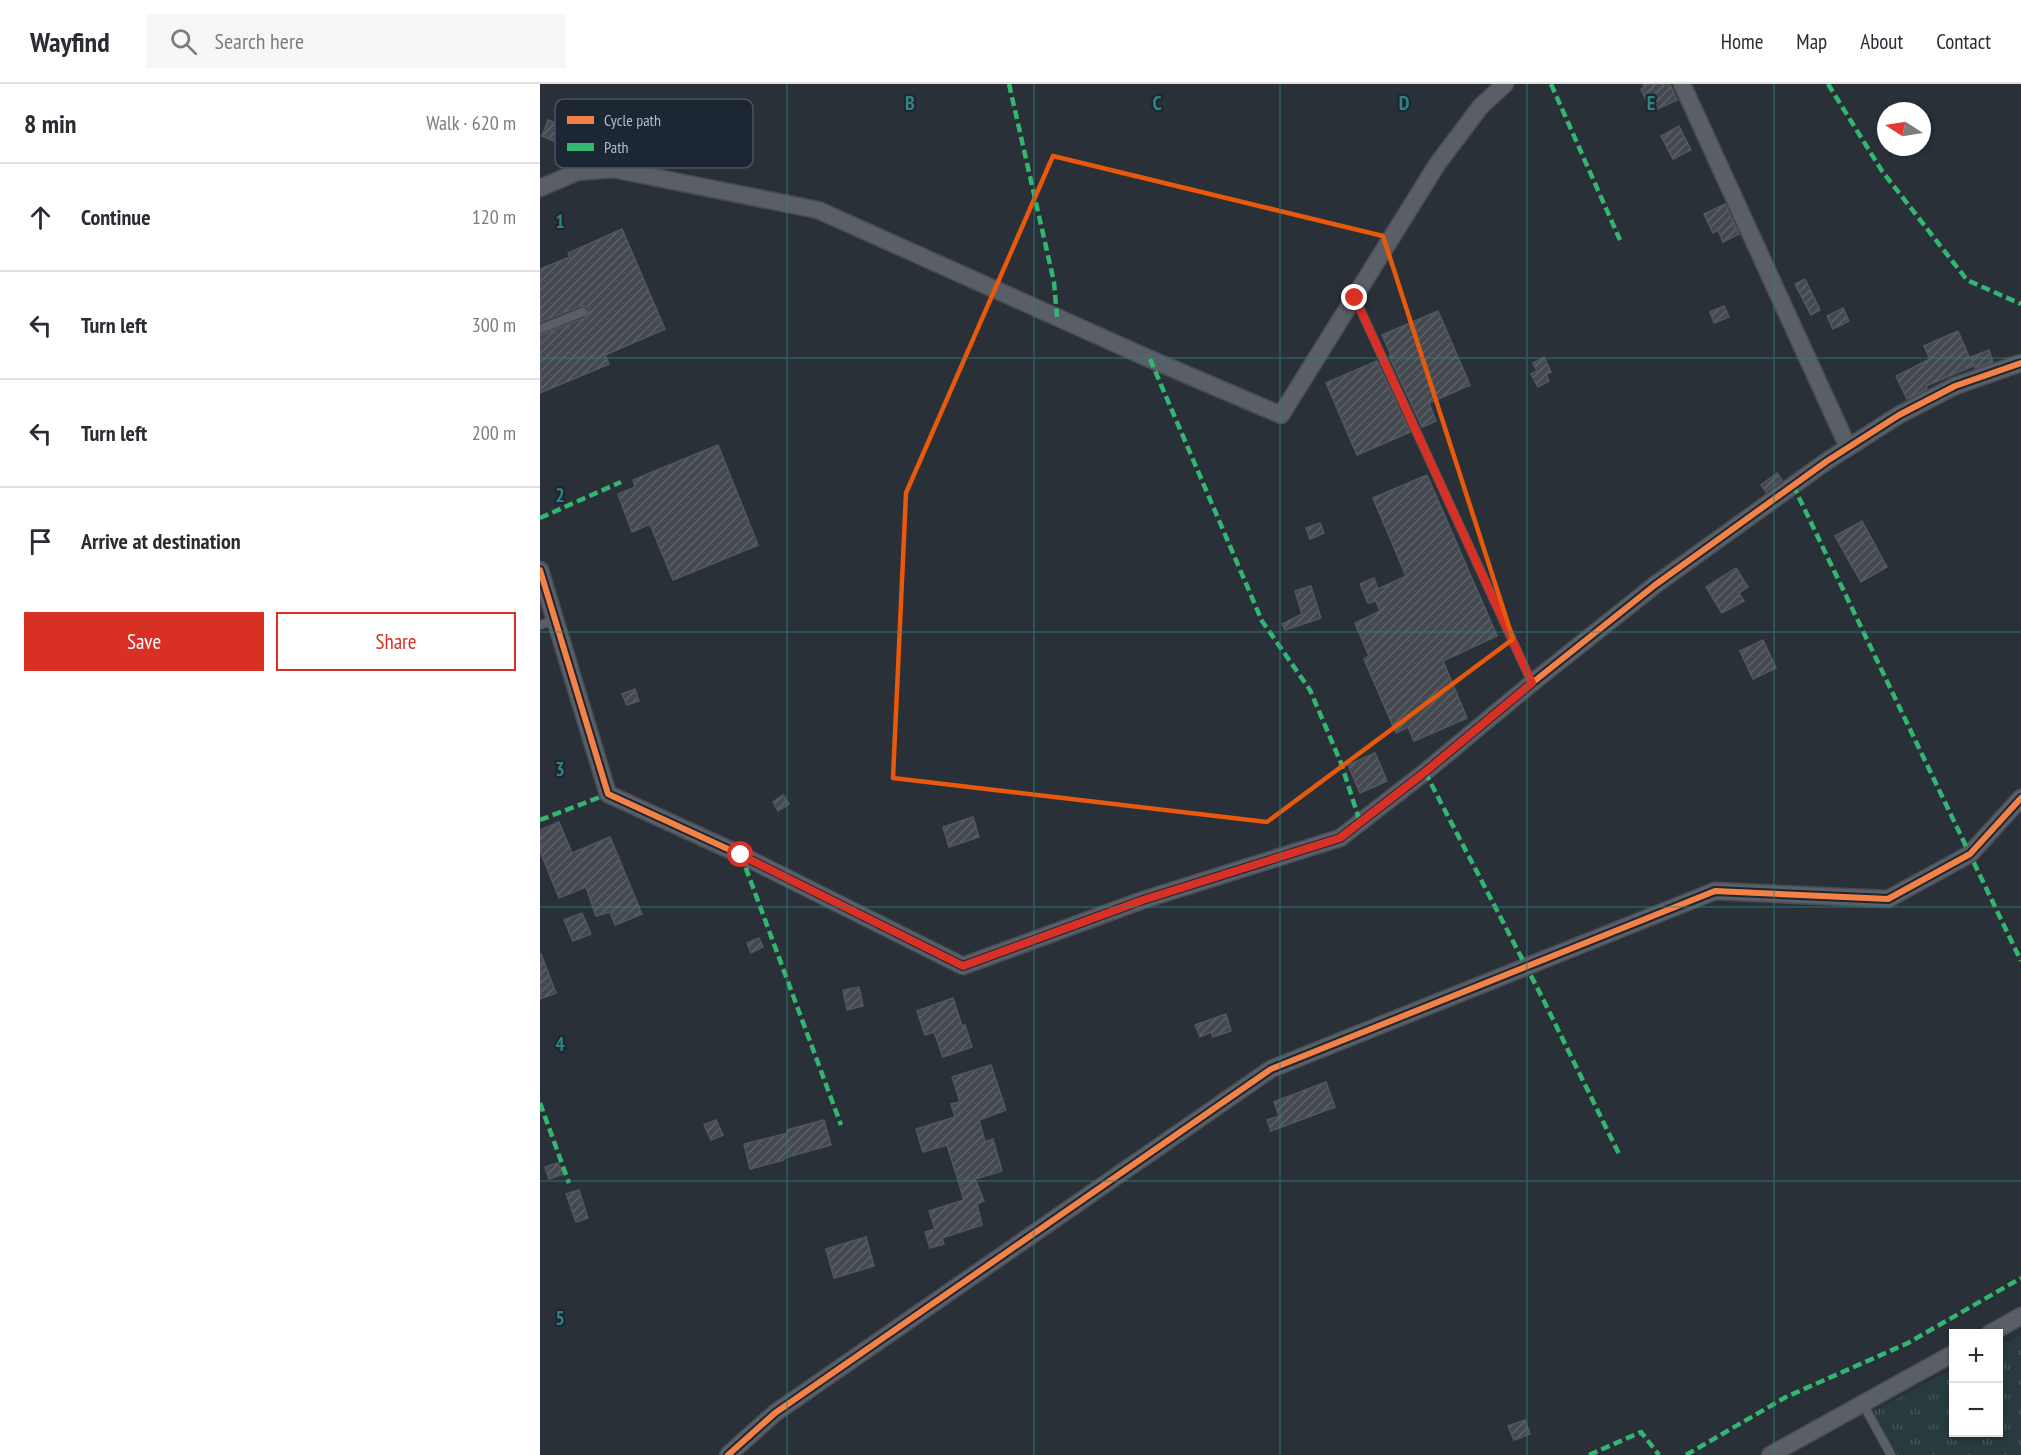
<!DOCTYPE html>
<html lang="en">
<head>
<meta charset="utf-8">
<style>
	:root { --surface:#fff; --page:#f7f7f7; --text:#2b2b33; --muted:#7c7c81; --line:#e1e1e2; --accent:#d93025 }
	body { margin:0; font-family:"PT Sans Narrow",sans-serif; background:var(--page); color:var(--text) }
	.controls { position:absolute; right:18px; bottom:18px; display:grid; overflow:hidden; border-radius:0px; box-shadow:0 2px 4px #0004 }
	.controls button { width:54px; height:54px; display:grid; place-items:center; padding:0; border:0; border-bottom:2px solid var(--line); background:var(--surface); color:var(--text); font:30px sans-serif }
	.compass { position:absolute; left:1337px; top:18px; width:54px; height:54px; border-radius:50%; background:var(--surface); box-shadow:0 2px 4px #0004; rotate:282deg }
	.stop { position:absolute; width:18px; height:18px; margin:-14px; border:4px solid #d93025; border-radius:50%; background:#fff }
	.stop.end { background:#d93025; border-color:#fff; box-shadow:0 2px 6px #0008 }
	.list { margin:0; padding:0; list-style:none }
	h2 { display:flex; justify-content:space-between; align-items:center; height:78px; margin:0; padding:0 24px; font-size:26px }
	h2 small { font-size:20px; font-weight:400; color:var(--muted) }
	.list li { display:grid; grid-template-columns:39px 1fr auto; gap:18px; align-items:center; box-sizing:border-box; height:108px; padding:0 24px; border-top:2px solid var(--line) }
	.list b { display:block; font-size:22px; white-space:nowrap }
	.list em { font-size:20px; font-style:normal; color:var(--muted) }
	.actions { display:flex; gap:12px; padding:18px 24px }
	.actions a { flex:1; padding:14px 0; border:2px solid var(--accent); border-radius:0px; text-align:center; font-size:21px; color:var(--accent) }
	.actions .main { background:var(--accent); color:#fff }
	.icon { flex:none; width:33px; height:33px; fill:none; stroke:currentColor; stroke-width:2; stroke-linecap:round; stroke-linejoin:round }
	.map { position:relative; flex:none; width:1481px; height:1371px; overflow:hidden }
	header { display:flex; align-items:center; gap:36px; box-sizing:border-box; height:84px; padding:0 30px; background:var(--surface); border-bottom:2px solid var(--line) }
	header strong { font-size:28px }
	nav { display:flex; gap:33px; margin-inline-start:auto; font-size:21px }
	.search { width:420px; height:54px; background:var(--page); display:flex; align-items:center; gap:15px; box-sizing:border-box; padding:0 21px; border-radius:0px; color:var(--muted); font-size:22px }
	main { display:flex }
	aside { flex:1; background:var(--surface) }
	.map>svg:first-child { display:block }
	.grass { fill:url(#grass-tufts) }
	.building { fill:url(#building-hatch); stroke:#52575f; stroke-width:1.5 }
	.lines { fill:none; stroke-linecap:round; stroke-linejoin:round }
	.service-casing { stroke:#484c53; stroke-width:10 }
	.minor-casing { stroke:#484c53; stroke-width:19 }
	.service { stroke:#5a5e66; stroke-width:8 }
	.minor { stroke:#5a5e66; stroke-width:16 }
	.quiet { stroke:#33b770; stroke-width:4.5; stroke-dasharray:9 4.5; stroke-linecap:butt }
	.cycleway-casing { stroke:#1d2633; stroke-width:10 }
	.cycleway { stroke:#f48246; stroke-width:6 }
	.route { stroke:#d93025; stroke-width:8 }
	.marked { fill:none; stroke:#e8590c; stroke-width:4.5; stroke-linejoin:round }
	.grid { fill:none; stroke:#308480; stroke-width:1.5; stroke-opacity:0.55 }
	.key { fill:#1d2633; stroke:#4a5360; stroke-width:1.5 }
	.key-label { font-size:16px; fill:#b4bcc9 }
	.grid-label { font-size:20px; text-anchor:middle; font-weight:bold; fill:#308480; stroke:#1d2633; stroke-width:4.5; stroke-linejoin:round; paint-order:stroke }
</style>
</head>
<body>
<header>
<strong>Wayfind</strong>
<div class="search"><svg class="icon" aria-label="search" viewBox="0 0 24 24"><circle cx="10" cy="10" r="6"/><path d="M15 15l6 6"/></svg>Search here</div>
<nav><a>Home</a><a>Map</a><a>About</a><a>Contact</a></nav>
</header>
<main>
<aside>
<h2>8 min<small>Walk · 620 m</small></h2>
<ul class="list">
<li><svg class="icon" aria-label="ahead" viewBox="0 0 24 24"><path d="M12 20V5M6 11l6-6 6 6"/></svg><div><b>Continue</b></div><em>120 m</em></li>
<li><svg class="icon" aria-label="left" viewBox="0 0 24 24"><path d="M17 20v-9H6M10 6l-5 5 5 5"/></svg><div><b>Turn left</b></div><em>300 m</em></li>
<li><svg class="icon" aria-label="left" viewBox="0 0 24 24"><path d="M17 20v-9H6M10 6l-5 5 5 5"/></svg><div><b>Turn left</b></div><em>200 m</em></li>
<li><svg class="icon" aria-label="arrive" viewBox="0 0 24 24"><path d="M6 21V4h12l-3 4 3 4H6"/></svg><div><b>Arrive at destination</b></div></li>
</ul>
<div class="actions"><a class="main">Save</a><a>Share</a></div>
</aside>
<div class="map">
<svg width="1481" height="1371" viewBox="0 0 1481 1371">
	<defs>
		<pattern id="grass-tufts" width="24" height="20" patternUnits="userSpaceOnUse" patternTransform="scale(1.5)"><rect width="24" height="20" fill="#273a3e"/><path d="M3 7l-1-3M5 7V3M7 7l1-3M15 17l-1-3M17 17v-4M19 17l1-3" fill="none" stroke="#445559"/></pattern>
		<pattern id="building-hatch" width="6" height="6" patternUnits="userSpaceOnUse" patternTransform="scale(1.5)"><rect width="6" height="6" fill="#444950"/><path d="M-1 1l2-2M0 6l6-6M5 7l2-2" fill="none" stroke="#5d6168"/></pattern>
	</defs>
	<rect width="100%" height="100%" fill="#2a3038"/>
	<!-- grass -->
	<path class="grass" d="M1481,1251V1371H1357L1331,1328L1413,1285L1414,1348H1458L1459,1262Z"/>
	<!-- building -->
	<g class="building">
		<path d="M1103,0H1130L1137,16L1111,28L1101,5L1105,3Z"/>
		<path d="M8,36L35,47L29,63L2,52Z"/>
		<path d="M1139,42L1151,66L1133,75L1121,52Z"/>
		<path d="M1185,120L1199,150L1183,158L1178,146L1173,149L1164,130Z"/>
		<path d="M82,145L125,245L65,271L69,280L0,309V251L45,234L49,228L47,223L41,222L0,238V185L30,173L28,169Z"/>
		<path d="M1265,195L1280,226L1271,231L1255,200Z"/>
		<path d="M1184,222L1189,233L1174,239L1170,228Z"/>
		<path d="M1303,224L1309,237L1293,245L1287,232Z"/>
		<path d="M898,227L930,301L889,319L896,337L882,343L849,272L851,271L842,251Z"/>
		<path d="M1418,247L1433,282L1386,302L1387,305L1367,315L1356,292L1390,275L1384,262Z"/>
		<path d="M1449,266L1453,278L1435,284L1431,273Z"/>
		<path d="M1004,273L1011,288L1006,290L1009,297L998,303L991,290L997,287L993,279Z"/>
		<path d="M837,277L870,348L817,371L786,299Z"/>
		<path d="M178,361L218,461L133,496L110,440L92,448L78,410L95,403L93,396Z"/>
		<path d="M1237,389L1242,396L1226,408L1221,401Z"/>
		<path d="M887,391L957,552L903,577L927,634L874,657L868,643L856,649L824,575L829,572L815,539L840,527L836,517L828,519L820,500L834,494L838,505L866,492L833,414Z"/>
		<path d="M1322,437L1347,483L1321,498L1295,452Z"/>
		<path d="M780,439L784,449L770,455L766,444Z"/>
		<path d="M1196,484L1208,503L1199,509L1204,517L1182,529L1166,503Z"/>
		<path d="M771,502L781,534L745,546L742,540L762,530L755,507Z"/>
		<path d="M1223,556L1236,584L1213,595L1200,567Z"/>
		<path d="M95,605L99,617L87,621L82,610Z"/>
		<path d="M835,669L847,697L820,709L808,681Z"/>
		<path d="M243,711L249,720L238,727L233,718Z"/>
		<path d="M433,733L439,753L409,763L403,743Z"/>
		<path d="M19,738L32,769L70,753L102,830L75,841L70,828L56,832L46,803L19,814L0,767V746Z"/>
		<path d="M42,829L51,850L33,857L24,836Z"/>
		<path d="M219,854L223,863L211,869L207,859Z"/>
		<path d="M1,870L16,909L0,915V871Z"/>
		<path d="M319,903L323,922L307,926L303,906Z"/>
		<path d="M413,914L422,942L425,941L432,963L403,973L394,948L385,951L377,927Z"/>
		<path d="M686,930L691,947L673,953L671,948L660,953L655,941Z"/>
		<path d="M451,981L466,1026L439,1036L445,1058L453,1055L462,1087L435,1095L444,1117L437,1120L442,1141L402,1154L404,1160L390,1164L385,1148L395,1145L389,1127L424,1116L407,1061L383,1068L376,1045L415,1033L411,1020L420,1018L412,993Z"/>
		<path d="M786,998L795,1023L731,1047L727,1036L739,1032L734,1018Z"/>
		<path d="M176,1036L183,1051L171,1056L164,1041Z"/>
		<path d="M284,1036L291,1061L244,1074V1076L210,1085L204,1060L248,1049L247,1046Z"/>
		<path d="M18,1079L23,1090L9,1095L5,1083Z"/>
		<path d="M39,1106L48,1134L36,1138L26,1110Z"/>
		<path d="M326,1153L334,1182L294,1194L286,1165Z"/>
		<path d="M985,1336L990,1350L974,1356L968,1342Z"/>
	</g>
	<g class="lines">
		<defs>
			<g id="service">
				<path d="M815,214L992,599"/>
				<path d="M0,245L43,228"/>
				<path d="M0,541L15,536"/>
				<path d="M1323,1320L1351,1371"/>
			</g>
			<g id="minor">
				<path d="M1142,0L1308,363"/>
				<path d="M0,104L37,88L73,85L278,126L610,275L741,331L898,79L941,22L965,0"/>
				<path d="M0,486L68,710L201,771L423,882L603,816L800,754L885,688L992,599L1115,501L1287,377L1359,331L1415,302L1481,279"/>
				<path d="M1449,1250L1481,1232"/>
				<path d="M188,1371L235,1329L731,985L1175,807L1348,815L1430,770L1481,714"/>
				<path d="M1230,1371L1414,1269"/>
			</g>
		</defs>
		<!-- service casing -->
		<use href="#service" class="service-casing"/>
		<!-- minor casing -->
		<use href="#minor" class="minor-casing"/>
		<!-- service -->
		<use href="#service" class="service"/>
		<!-- minor -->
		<use href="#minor" class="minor"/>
		<!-- quiet -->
		<g class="quiet">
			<path d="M469,0L514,198L517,233"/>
			<path d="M1011,0L1080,156"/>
			<path d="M1288,0L1342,87L1427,196L1481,220"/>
			<path d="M610,275L722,537L770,606L801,679L820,738"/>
			<path d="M1253,401L1481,877"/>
			<path d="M0,434L81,398"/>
			<path d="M885,688L1003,915L1079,1070"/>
			<path d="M0,736L68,710"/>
			<path d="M201,771L301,1041"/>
			<path d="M0,1019L29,1099"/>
			<path d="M1049,1371L1101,1348L1119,1371"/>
			<path d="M1146,1371L1246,1313L1368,1259L1481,1194"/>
		</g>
		<defs>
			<g id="cycleway">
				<path d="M0,486L68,710L201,771L423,882L603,816L800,754L885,688L992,599L1115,501L1287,377L1359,331L1415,302L1481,279"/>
				<path d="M188,1371L235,1329L731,985L1175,807L1348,815L1430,770L1481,714"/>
			</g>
		</defs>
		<!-- cycleway casing -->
		<use href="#cycleway" class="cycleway-casing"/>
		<!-- cycleway -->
		<use href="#cycleway" class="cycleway"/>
	</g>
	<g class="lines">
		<!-- route -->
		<path class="route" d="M201,771L423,882L603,816L800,754L885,688L992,599L815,214"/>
	</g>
	<!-- marked area -->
	<path class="marked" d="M513,72L843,152L973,555L727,738L353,694L366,409Z"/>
	<!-- grid -->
	<path class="grid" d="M247,0V1371M494,0V1371M740,0V1371M987,0V1371M1234,0V1371M0,274H1481M0,548H1481M0,823H1481M0,1097H1481"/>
	<!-- legend -->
	<rect x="15" y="15" width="198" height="69" rx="9" class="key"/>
	<rect x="27" y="32" width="27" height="8" fill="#f48246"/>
	<rect x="27" y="59" width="27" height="8" fill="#33b770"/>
	<g class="key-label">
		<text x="64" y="42">Cycle path</text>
		<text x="64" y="69">Path</text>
	</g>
	<g class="grid-label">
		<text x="370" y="26">B</text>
		<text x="617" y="26">C</text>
		<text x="864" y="26">D</text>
		<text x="1111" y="26">E</text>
		<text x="20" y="144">1</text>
		<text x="20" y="418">2</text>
		<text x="20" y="692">3</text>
		<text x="20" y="967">4</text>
		<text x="20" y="1241">5</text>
	</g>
</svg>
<div class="controls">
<button>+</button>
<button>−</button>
</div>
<svg class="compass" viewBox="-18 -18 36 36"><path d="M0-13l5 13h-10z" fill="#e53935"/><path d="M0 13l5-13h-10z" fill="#7c7c81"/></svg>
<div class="stop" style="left:201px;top:771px"></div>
<div class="stop end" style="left:815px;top:214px"></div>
</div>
</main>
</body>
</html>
